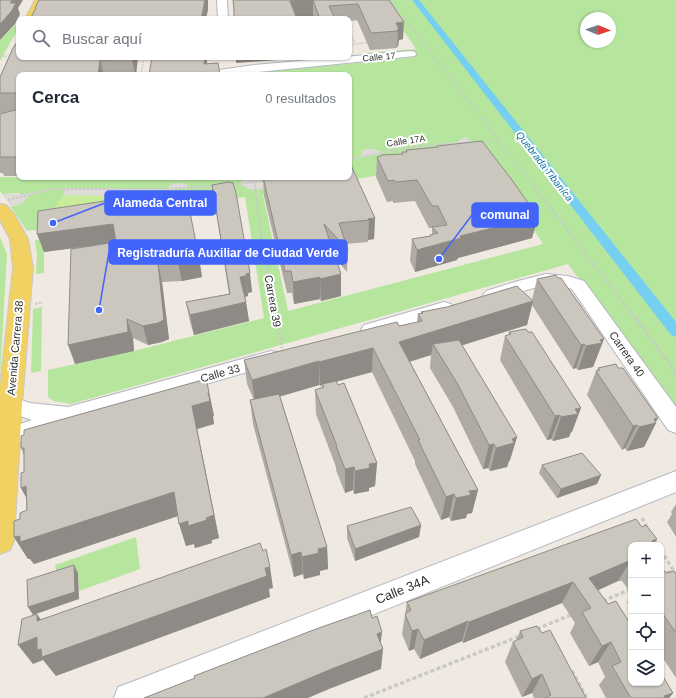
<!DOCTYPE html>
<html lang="es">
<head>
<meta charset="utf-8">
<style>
	:root { --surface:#fff; --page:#f2f2f3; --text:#1f2937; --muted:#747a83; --line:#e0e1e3 }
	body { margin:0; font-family:Helvetica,sans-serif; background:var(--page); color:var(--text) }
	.controls { position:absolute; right:12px; bottom:12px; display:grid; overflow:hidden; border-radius:8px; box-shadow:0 1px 3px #0004 }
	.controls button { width:36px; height:36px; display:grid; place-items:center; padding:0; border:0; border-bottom:1px solid var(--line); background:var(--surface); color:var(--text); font:20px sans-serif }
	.compass { position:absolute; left:580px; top:12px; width:36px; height:36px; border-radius:50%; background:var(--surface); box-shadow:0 1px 3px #0004; rotate:92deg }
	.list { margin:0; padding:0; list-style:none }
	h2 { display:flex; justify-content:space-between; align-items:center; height:52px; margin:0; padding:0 16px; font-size:17px }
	h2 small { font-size:13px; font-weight:400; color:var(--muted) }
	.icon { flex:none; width:22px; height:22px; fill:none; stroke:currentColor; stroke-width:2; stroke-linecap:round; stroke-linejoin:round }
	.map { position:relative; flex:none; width:676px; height:698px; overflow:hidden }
	.search { position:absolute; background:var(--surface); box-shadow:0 1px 3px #0004; left:16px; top:16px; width:336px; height:44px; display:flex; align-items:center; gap:10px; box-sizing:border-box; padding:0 14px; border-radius:8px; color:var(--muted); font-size:15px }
	.panel { position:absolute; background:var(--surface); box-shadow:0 1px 3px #0004; left:16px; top:72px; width:336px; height:108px; border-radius:8px }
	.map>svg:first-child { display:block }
	.green { fill:#b6e59e; fill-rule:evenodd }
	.pitch { fill:#c9ec9a }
	.plaza { fill:#dfdcd8 }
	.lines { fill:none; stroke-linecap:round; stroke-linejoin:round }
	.canal { fill:#75cff0; fill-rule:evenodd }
	.minor-casing { stroke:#b4b7c1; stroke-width:2 }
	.major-casing { stroke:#c9c9c9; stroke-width:2 }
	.path-far3 { stroke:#c9c9c9; stroke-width:1.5; stroke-dasharray:1.5 1; stroke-linecap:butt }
	.path-far2 { stroke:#c9c9c9; stroke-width:2; stroke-dasharray:2.5 1.5; stroke-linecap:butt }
	.path-far1 { stroke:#c9c9c9; stroke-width:2.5; stroke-dasharray:3 2; stroke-linecap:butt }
	.path { stroke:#c9c9c9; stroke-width:3.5; stroke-dasharray:4 2.5; stroke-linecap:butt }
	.minor { fill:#fff; fill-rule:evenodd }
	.major { fill:#f2d163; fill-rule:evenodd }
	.wall { fill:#afaba4 }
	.shaded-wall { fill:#8e8b86 }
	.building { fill:#cbc7bf; stroke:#8e8b86 }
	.labels { text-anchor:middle; stroke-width:4; stroke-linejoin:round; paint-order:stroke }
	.far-street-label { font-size:9px; fill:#2e2e2e; stroke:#fff }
	.far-water-label { font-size:10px; font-style:italic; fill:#0d6fa3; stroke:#fff }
	.street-label { font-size:11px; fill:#2e2e2e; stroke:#fff }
	.near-street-label { font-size:13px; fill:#2e2e2e; stroke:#fff }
	.leader { fill:none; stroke:#4264fb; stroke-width:1.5 }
	.callout-dot { fill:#4264fb; stroke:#fff; stroke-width:1.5 }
	.callout { fill:#4264fb; stroke:#4264fb; stroke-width:1.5 }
	.callout-label { font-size:12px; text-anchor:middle; font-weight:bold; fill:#fff }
</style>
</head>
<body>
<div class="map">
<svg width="676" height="698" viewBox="0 0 676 698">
	<rect width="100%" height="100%" fill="#efe9e1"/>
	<!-- green -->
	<g class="green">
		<path d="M383,0H676V413L568,264L71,404L54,401L48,397V370L134,351L264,318L245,197L27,231L11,207L22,203L19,193L2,194L0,191V177L128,179L143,177H349V75H233L416,57V51L365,56L364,53L416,49ZM586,18H610V42H586ZM486,157L543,244L288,311L263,195Z"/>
		<path d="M14,26H19V27L0,61V40Z"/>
		<path d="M0,237L7,254L0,377Z"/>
		<path d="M44,239V273L36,274L37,254L35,240Z"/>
		<path d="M42,307L41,371L31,373L33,309Z"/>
		<path d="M136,537L140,569L79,591L78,573L58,579L55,565Z"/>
	</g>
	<!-- pitch -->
	<path class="pitch" d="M63,195L113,196L105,213L53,211Z"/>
	<!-- plaza -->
	<g class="plaza">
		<path d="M467,137L473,146L458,143L418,146L349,160L361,156V151L366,149H373L381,152L417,146L457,142L461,139Z"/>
		<path d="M245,177H266L264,188L256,190L248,189L240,184L166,190H121L116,192L113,196L63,195L66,189H53L30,195L22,203L11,207L2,194H26L44,190L64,188L166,189L172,184L180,183L186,184L189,187L227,185L240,184Z"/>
	</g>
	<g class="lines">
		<!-- canal -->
		<path class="canal" d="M412,0H419L676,322V337L671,335Z"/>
		<defs>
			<g id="minor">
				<path d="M217,0H227L228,19H218Z"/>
				<path d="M411,51L415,52L416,54L415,56L229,75H199L201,73L205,72L254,65Z"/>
				<path d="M546,274L568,276L584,281L676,407V433L668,430L572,289C551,281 530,289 510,295C501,298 494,301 486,299L483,295L486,291L518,281Z"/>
				<path d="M444,302L451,304L453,308L451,312L371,337L364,335L361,330L364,325Z"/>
				<path d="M271,351L278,353L281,358L278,363L75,422L8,446L0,443V431L32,420L2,410L0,402L2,398L10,396L30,403L68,407Z"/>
				<path d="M676,471V492L167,698H114L118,687L129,683Z"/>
			</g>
			<g id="major">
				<path d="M35,0H45L35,19H25Z"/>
				<path d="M0,204L6,205L14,214L28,239L33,268L22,404L14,541L10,550L0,554V387L13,268L10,239L0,220Z"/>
			</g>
		</defs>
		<!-- minor casing -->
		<use href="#minor" class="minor-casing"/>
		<!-- major casing -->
		<use href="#major" class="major-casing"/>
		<!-- path-far3 -->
		<g class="path-far3">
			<path d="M390,0L534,186"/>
			<path d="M349,21L359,20"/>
			<path d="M349,31L355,43"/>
			<path d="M349,45L370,42"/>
			<path d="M0,56H7"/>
			<path d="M141,75L144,57"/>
			<path d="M349,159L417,146L499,140"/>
			<path d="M254,177L255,186"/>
			<path d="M231,185L265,181"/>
			<path d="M211,186H214"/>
		</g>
		<!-- path-far2 -->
		<g class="path-far2">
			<path d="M255,185L262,241L276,318"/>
			<path d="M533,185L635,318"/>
			<path d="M8,200L53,189H166L214,186"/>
			<path d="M35,304L43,302"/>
		</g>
		<!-- path-far1 -->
		<g class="path-far1">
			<path d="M276,317L282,348"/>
			<path d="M635,317L676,373"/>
		</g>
		<!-- path -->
		<g class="path">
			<path d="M642,518L647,528"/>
			<path d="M654,539L658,545"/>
			<path d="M661,550L676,575"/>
			<path d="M661,576L673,570"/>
			<path d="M603,601L631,589"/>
			<path d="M537,629L573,614"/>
			<path d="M572,671L587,698"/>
			<path d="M364,698L520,636"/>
		</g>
		<!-- minor -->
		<use href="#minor" class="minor"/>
		<!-- major -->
		<use href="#major" class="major"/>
	</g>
	<!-- wall -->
	<g class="wall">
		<path d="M233,0H389L403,39L399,40L398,46L397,47V48L370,50L357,20L349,21V19H314L313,16H234Z"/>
		<path d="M19,39L138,57L136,75H19V176H4L3,173H0V114L4,113H0V77Z"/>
		<path d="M437,146L538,217L532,238L458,258L457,260L415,272L410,261L412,239L429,236L430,235L432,234V228H429L415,201L393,203V201L387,202L376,177L377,157L402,154V152H406V150L437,147Z"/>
		<path d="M263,177L375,218L374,239L368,240V242L345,244L348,250L347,272L336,259L341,274V296L321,301L320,299L294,304L292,293H287L264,196Z"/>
		<path d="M233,183L252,292L248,293V296L245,297L249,321L194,335L190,322L186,302L229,294L212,185Z"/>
		<path d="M118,200L199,258L202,277L182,281L162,282L169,339L162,342L148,345L133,338L134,351L75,364L99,245L44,252Z"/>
		<path d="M537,279L604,339L593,367L578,370L576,368L573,369L532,305L527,325L462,345L517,437L510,460L509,461L507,467L490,471L488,468L483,469L453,407L430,368L431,355L410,362L478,490L472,513L467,514L466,518L451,521L449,517L441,520L415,464V461L372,372L336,382L377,463L375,486L369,488V491L354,494L353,490L345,493L336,470V467L316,414L315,390L322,388V385L320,386L319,385L280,396L327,547L328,569L320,571V575L304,579L303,574L294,577L253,424L250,400H254L247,384L244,360L417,322L418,314H421V312L532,300Z"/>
		<path d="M509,332L572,432H571L569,437L553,441L551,439L547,440L500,360L505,336L508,335Z"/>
		<path d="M598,368L656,423L644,447L627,451L625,448L622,450L587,395L596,371H597Z"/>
		<path d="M209,392L214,416H213L214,424L197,429L219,538L212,540V543L195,548L194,544L186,546L178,516L34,564L30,559H28L14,537L20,519L27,510L26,497L21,488L24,472V455L21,448Z"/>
		<path d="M542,465L601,475L597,484L557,498L539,473Z"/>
		<path d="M676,504V537L667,522L672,514L671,512Z"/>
		<path d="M421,525L419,537L355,561L347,538V526Z"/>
		<path d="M631,545V593L622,581H618L598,590L673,693L669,698H606L599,685L605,677L598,662L589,666L570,633L575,623L562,603L463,643L462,641L420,659L414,649L409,651L402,634L407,602Z"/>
		<path d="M661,567L666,573L676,574V678L661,655Z"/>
		<path d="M631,596V609L627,602Z"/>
		<path d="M520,631L542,633L586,698H534L532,693L522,697L505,662L513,642L516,641Z"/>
	</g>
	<!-- shaded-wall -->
	<g class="shaded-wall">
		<path d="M12,0H23L18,8L20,14L15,24L0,40V24Z"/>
		<path d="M205,0H208V10L206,19H201Z"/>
		<path d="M306,0H313V16L291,17L290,1Z"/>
		<path d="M404,22L403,39L399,40L398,46L397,47L398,31L396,23Z"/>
		<path d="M132,57H138L136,75H135L132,59Z"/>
		<path d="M195,57H207V70Z"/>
		<path d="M236,57H304V58L236,63Z"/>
		<path d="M100,60L104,75H98Z"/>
		<path d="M538,217L532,238L458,258L457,260L415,272L417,250L460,236Z"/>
		<path d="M375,218L374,239L368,240L369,220L368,219Z"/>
		<path d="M113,224L118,242L44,252L37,234Z"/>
		<path d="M199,258L202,277L182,281L178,263Z"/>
		<path d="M158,263L162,282L169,339L162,342L148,345L143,326Z"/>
		<path d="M250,273L252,292L248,293L246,274Z"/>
		<path d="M341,274V296L321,301L320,279Z"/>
		<path d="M246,276L248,296L242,297L240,277Z"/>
		<path d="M320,277V299L294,304L293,282Z"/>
		<path d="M533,301L527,325L438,353L433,344L431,355L397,365L399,342Z"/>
		<path d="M246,302L249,321L194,335L190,315Z"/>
		<path d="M127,319L133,338L134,351L75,364L68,345Z"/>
		<path d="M604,339L593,367L578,370L586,346L600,340Z"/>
		<path d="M584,344L576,368L573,369L581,345Z"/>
		<path d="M373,348L372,372L323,385L322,384V385L320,386L319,362Z"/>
		<path d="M319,361V385L255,404L252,380Z"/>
		<path d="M208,392H209L214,416H213L214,424L197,429L219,538L212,540V543L195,548L194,544L186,546L179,524L188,521L192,406Z"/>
		<path d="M581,408L572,432H571L569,437L553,441L561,417L575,409Z"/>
		<path d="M560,415L551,439L547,440L555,416Z"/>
		<path d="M658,418L655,424L656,423L644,447L627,451L639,427L654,419Z"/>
		<path d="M637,425L625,448L622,450L633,426Z"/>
		<path d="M517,437L510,460L509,461L507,467L490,471L496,448L512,439Z"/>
		<path d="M494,444L488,468L483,469L489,445Z"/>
		<path d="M377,463L375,486L369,488V491L354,494L355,471L369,464Z"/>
		<path d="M354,467L353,490L345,493V469Z"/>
		<path d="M601,475L597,484L557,498L561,489Z"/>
		<path d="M26,486L34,511L21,488Z"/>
		<path d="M478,490L472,513L467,514L466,518L451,521L456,498L469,491Z"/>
		<path d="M174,492L181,515L34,564L30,559H28L14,537Z"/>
		<path d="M454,494L449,517L441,520L446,497Z"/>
		<path d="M421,525L419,537L355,561V549Z"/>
		<path d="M657,539L653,545L652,541Z"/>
		<path d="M327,547L328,569L320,571V575L304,579L302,557L318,549Z"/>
		<path d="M301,552L303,574L294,577L291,555Z"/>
		<path d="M631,560L618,581L583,597L589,578Z"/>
		<path d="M74,565L78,573L79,599L33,615L28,607Z"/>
		<path d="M270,567L273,588L269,589L270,597L56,676L43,660L33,664L18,645L37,637Z"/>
		<path d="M573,582L562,603L463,643L469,622Z"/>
		<path d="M37,614L51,634L37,621Z"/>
		<path d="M468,621L462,641L420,659L424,640Z"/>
		<path d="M418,629L414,649L409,651L412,631Z"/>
		<path d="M382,632L380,650L383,649L381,669L329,689L308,698H263L377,634Z"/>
		<path d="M611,642L598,662L589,666L602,646Z"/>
		<path d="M542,674L532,693L522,697L532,679Z"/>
		<path d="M673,693L669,698H662L664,696Z"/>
	</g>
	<!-- building -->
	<g class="building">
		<path d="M0,0H12L10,3H16L11,12L0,24Z"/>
		<path d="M39,0H205L201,19H30L36,8H35Z"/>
		<path d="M233,0H306L290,1L297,19H234V11Z"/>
		<path d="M313,0H389L404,22L396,23L399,29L397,30L398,31L371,33L358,4L329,6L335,19H320Z"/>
		<path d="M19,39V57H132V59L100,60L98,75H19V93H0V77L13,48Z"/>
		<path d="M152,57H195L196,58H205L204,64L218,63L220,75H149Z"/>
		<path d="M19,109V157H0V114Z"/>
		<path d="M482,141L512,180L538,217L460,236L461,238L417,250L412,239L431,236L430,235L438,233L432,227L447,225L438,206H432L417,180L395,182L394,180L388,181L377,157L381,156V155L403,154L402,152H407L406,150L438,147L437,146Z"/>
		<path d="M349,163H350L375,218L368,219L369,220L339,223L348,250L324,224L341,274L320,279V277L293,282L291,271H285L263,177H349Z"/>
		<path d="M229,182L233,183L236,193L250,273L246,274V276L240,277L246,302L190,315L186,302L230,294L212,185Z"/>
		<path d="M182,191V193L186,192L199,258L178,263H158L164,320L158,323L143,326L127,319L128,332L68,345L71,249L116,242L113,224L37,234L38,211L118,199V200L144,198Z"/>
		<path d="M556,275L558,278H561L604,339L600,340L602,343L586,346L584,344L581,345L537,279Z"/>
		<path d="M517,286L533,301L399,342L478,490L469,491L471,495L456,498L454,494L446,497L418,440H420L373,348L319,362V361L252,380L244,360L397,322L399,326L422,321L418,314L423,313L421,312L447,307Z"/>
		<path d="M526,329L528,332H532L581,408L575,409L578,414L561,417L560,415L555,416L505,336L511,334L509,332Z"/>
		<path d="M459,340L517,437L512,439L514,443L496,448L494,444L489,445L457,383L433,344Z"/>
		<path d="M616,364L618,368H623L658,418L654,419L656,423L639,427L637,425L633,426L596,371L600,370L598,368Z"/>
		<path d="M206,379L209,392H208L210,401L192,406L214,515L206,518L207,520L188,526V521L179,524L174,492L20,542V536L14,537V521L20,519V513L27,510L26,486L21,488V473L24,472V448H21V436L24,435V430Z"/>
		<path d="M336,381L338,385L344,383L377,463L369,464L370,468L355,471L354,467L345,469L336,446H337L315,390L324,387L322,384Z"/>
		<path d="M279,394L327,547L318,549L319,553L302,557L301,552L291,555L250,400Z"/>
		<path d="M582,453L601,475L561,489L542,465Z"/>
		<path d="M411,507L421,525L355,549L347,526Z"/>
		<path d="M636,519L642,527L646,525L657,539L652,541L656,545H631V560L589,578L608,604L616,601L631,625V683H661V673L673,693L664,696L665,698H631L612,666L621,662L611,642L602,646L582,612L591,608L573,582L469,622L468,621L424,640L418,629L412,631L405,614L411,610L407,602Z"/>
		<path d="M260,543L263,551L266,549L270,567L265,568L267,576L42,657L41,649L37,650V637L18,645L22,619L37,614V621Z"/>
		<path d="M74,565L75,592L28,607L27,580Z"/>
		<path d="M661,567L666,573L674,571L676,574V633L661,611Z"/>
		<path d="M370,610L372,618L377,616L382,632L377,634L383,649L329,670L263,698H144L195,678L194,676L316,629Z"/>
		<path d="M537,626L542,633L550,630L586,698H545L551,695L542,674L532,679L513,642L523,637L520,631Z"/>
	</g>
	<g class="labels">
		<!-- far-street labels -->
		<g class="far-street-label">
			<text transform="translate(379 57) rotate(-5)" y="3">Calle 17</text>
			<text transform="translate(406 141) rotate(-8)" y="3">Calle 17A</text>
		</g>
		<!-- far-water labels -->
		<g class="far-water-label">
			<text transform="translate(545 166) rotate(52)" y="4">Quebrada Tibaníca</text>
		</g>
		<!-- street labels -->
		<g class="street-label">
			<text transform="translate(273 301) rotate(80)" y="4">Carrera 39</text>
			<text transform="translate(15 348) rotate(-85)" y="4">Avenida Carrera 38</text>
			<text transform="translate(627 354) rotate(55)" y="4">Carrera 40</text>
			<text transform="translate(220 373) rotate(-16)" y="4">Calle 33</text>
		</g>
		<!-- near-street labels -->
		<g class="near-street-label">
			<text transform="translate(402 589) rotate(-22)" y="5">Calle 34A</text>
		</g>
	</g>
	<!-- callouts -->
	<path class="leader" d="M53 223L105 203M439 259L472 215M99 310L109 252"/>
	<g class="callout-dot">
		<circle cx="53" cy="223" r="4"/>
		<circle cx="439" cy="259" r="4"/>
		<circle cx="99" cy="310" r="4"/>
	</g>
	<g class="callout">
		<rect x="105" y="191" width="111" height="24" rx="4"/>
		<rect x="472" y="203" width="66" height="24" rx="4"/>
		<rect x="109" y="240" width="238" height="24" rx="4"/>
	</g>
	<g class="callout-label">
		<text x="160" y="207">Alameda Central</text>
		<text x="505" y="219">comunal</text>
		<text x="228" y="257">Registraduría Auxiliar de Ciudad Verde</text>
	</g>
</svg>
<div class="controls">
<button>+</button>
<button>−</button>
<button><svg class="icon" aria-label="locate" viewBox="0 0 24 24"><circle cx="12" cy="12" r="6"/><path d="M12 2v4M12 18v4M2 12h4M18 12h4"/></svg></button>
<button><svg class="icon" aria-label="layers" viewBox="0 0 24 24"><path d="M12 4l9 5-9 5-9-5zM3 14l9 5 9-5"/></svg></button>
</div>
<svg class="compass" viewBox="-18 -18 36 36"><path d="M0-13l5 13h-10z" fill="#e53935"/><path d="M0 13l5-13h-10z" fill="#747a83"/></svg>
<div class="search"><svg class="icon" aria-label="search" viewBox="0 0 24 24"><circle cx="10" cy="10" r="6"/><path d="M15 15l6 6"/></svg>Buscar aquí</div>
<section class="panel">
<h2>Cerca<small>0 resultados</small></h2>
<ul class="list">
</ul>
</section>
</div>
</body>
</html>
